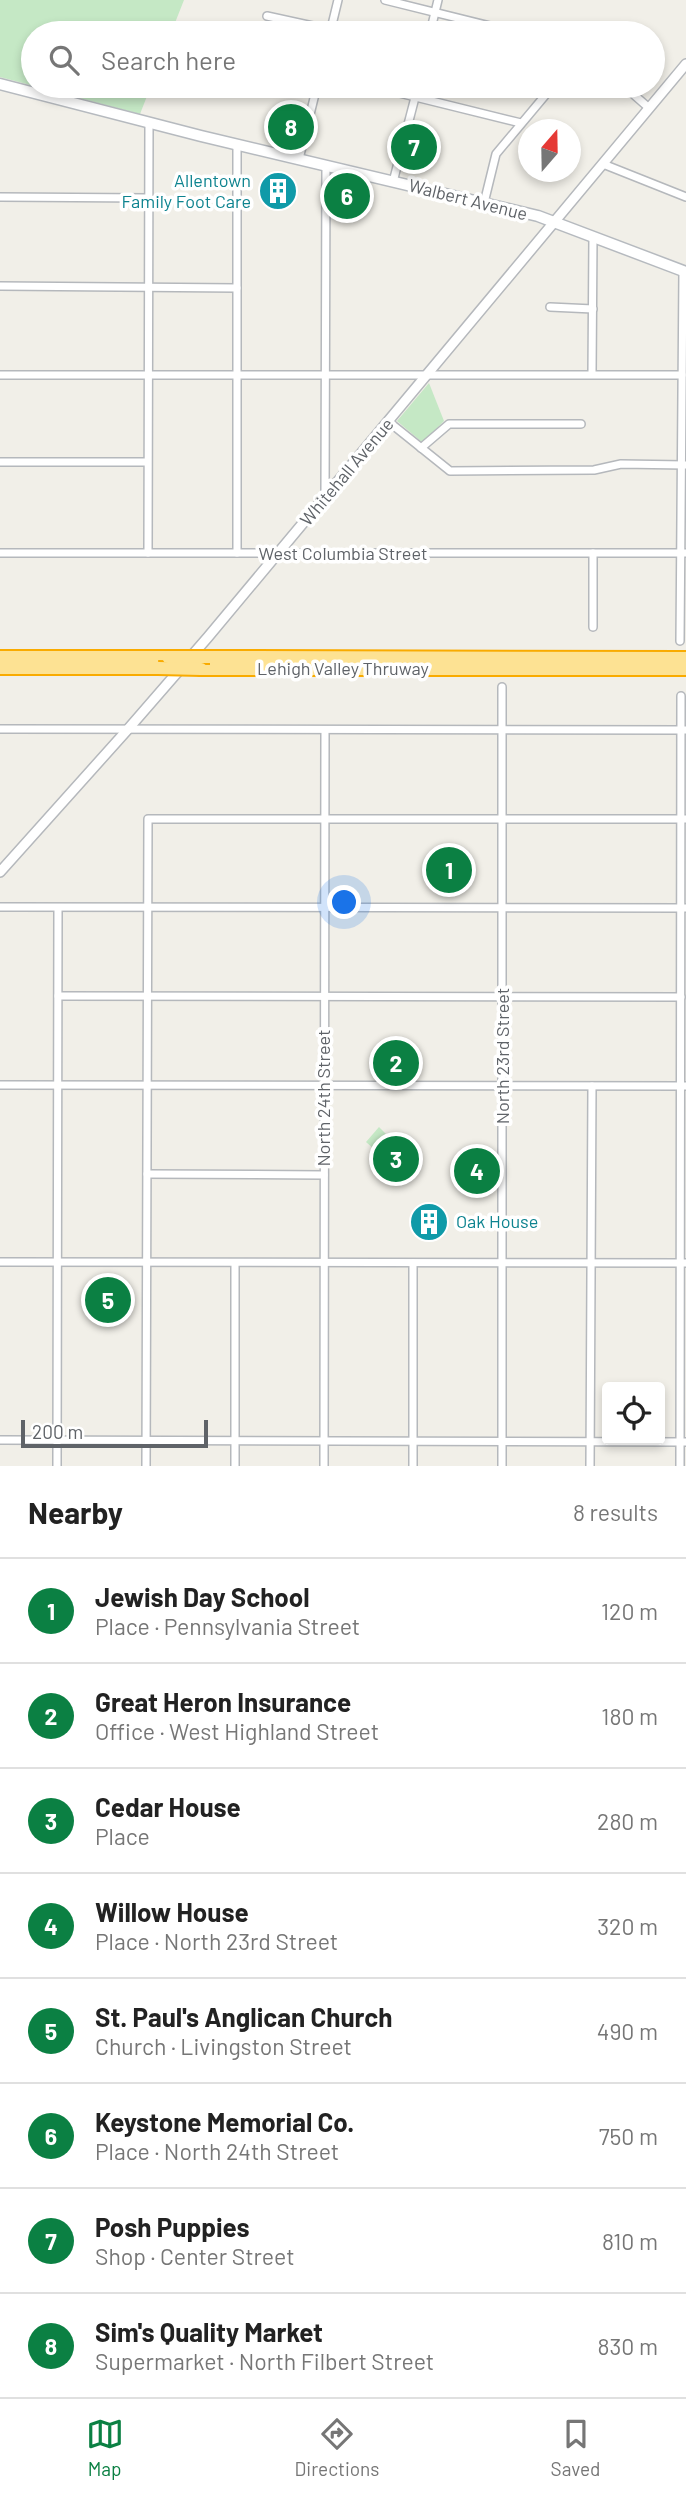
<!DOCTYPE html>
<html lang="en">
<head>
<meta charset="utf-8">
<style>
	:root { --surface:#fff; --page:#f2f2f2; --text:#222; --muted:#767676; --line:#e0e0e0; --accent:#0b8043 }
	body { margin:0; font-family:Barlow,sans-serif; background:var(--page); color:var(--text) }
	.controls { position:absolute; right:21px; bottom:21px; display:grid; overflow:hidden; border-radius:7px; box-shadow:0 4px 10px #0003 }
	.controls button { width:63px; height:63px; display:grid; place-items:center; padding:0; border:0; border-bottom:2px solid var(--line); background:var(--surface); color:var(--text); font:35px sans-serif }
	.compass { position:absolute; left:518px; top:119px; width:63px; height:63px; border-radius:50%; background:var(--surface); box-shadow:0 4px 10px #0003; rotate:20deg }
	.scale { position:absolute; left:21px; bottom:18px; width:187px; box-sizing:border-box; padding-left:7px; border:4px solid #5f6368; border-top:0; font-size:19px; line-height:24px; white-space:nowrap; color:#5f6368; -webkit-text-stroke:5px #fff; paint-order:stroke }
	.you { position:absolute; left:345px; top:903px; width:24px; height:24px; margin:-18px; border:5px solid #fff; border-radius:50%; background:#1a73e8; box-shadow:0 0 0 10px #1a73e833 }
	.badge { display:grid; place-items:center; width:46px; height:46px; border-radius:50%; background:var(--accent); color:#fff; font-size:23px; font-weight:700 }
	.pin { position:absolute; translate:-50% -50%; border:4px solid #fff; box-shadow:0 2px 7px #0006 }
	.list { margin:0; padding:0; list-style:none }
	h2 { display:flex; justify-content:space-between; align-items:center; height:91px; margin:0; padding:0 28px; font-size:30px }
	h2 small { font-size:23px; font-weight:400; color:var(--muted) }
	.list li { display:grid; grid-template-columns:46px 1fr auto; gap:21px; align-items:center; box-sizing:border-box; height:105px; padding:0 28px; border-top:2px solid var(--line) }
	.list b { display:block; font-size:26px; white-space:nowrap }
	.list p { margin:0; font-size:23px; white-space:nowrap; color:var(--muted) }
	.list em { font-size:23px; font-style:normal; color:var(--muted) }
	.icon { flex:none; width:38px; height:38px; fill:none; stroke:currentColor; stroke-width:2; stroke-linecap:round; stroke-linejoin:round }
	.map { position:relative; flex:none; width:686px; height:1466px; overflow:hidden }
	.search { position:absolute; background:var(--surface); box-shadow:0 4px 10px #0003; left:21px; right:21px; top:21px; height:77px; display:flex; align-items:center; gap:18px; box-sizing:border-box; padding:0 24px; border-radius:38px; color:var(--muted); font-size:26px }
	.sheet { height:931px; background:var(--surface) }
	nav { display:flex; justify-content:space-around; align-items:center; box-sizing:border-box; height:98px; border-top:2px solid var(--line); background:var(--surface); font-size:19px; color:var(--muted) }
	nav a { display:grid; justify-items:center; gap:4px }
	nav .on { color:var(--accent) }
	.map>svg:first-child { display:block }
	.green { fill:#c5e8c5 }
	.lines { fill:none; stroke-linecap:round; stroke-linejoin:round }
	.minor-casing { stroke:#b5b8bc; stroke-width:10 }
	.tertiary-casing { stroke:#b5b8bc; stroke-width:12 }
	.secondary-casing { stroke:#b6babf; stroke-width:13 }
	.motorway-casing { stroke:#f9ab00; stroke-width:16 }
	.minor { stroke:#fff; stroke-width:7 }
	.tertiary { stroke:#fff; stroke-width:9 }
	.secondary { stroke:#fff; stroke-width:10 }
	.motorway { stroke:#fde293; stroke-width:12 }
	.motorway-bridge-casing { stroke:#f9ab00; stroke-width:16; stroke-linecap:butt }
	.motorway-bridge { stroke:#fde293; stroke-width:12 }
	.labels { text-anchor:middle; stroke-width:7; stroke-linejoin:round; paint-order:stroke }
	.culture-label { font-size:18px; fill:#0d838f; stroke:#fff; text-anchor:end }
	.street-label { font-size:18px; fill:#5f6368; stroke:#fff }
</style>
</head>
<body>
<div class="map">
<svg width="686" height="1466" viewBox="0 0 686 1466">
	<rect width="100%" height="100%" fill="#f1efe8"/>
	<!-- green -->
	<g class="green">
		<path d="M0,0H184L171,33H33V86H151L140,114L0,77Z"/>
		<path d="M429,383L444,421L423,443L397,421Z"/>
		<path d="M379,1127L387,1135L374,1149L366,1142Z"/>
	</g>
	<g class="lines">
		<defs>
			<g id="minor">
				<path d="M385,0L518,33"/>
				<path d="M267,16L331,30"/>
				<path d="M330,33L338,0"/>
				<path d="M430,33L438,0"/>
				<path d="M371,86L521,123"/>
				<path d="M624,86L649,108"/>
				<path d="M237,144V553"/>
				<path d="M299,159L317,86"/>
				<path d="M603,164L686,197"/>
				<path d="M393,182L418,86"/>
				<path d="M0,197L148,198"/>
				<path d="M484,203L496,154L553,86"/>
				<path d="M0,286L237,288"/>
				<path d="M550,307L593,309"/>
				<path d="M592,374L593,237"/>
				<path d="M0,375H682"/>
				<path d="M389,422L450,471L594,470L621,464L685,465"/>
				<path d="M421,448L449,424H581"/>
				<path d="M0,462H147"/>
				<path d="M325,497L326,165"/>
				<path d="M0,553H686"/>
				<path d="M148,553L149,122"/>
				<path d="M593,553V627"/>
				<path d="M680,641L683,271"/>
				<path d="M502,687V1466"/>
				<path d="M0,729L685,730"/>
				<path d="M0,907L686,908"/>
				<path d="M58,996L681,997"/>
				<path d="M0,1085L686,1086"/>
				<path d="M147,1174L324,1175"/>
				<path d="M0,1262L686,1263"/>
				<path d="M0,1440L686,1442"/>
				<path d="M57,1466L58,908"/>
				<path d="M146,1466L148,819H686"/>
				<path d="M235,1466V1263"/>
				<path d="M324,1466L325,730"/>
				<path d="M413,1466V1263"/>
				<path d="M590,1466L592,1086"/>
				<path d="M680,1466L681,696"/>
			</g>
			<path id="tertiary" d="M0,872L129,728L208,637L686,64"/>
			<path id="secondary" d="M0,84L201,136L538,216L686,272"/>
			<g id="motorway">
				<path d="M0,657H168"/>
				<path d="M210,657L686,658"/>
				<path d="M0,668H158"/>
				<path d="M201,669H686"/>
			</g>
		</defs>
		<!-- minor casing -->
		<use href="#minor" class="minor-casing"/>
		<!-- tertiary casing -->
		<use href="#tertiary" class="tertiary-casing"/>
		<!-- secondary casing -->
		<use href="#secondary" class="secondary-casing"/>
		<!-- motorway casing -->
		<use href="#motorway" class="motorway-casing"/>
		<!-- minor -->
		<use href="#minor" class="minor"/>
		<!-- tertiary -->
		<use href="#tertiary" class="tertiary"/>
		<!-- secondary -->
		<use href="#secondary" class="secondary"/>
		<!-- motorway -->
		<use href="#motorway" class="motorway"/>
		<defs>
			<g id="motorway-bridge">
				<path d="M168,657H210"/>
				<path d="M158,668L201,669"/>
			</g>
		</defs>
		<!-- motorway-bridge casing -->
		<use href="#motorway-bridge" class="motorway-bridge-casing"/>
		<!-- motorway-bridge -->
		<use href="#motorway-bridge" class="motorway-bridge"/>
	</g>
	<!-- icons -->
	<defs>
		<symbol id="building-disc" viewBox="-11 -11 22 22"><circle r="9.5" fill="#0f9aa8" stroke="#fff"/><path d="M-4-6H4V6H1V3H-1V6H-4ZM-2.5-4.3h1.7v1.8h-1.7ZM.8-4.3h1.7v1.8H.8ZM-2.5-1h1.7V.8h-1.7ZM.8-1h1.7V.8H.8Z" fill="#fff"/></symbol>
	</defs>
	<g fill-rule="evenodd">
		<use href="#building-disc" x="256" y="169" width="44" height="44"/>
		<use href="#building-disc" x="407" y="1200" width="44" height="44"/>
	</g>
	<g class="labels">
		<!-- culture labels -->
		<g class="culture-label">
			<text x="251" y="187">Allentown<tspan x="251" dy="21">Family Foot Care</tspan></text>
			<text x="456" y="1228" text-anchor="start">Oak House</text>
		</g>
		<!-- street labels -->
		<g class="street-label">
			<text transform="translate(468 200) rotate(14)" y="6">Walbert Avenue</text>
			<text transform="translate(347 472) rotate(-50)" y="6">Whitehall Avenue</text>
			<text x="343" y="560">West Columbia Street</text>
			<text x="343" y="675">Lehigh Valley Thruway</text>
			<text transform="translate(503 1056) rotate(-90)" y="6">North 23rd Street</text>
			<text transform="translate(324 1098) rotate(-90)" y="6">North 24th Street</text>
		</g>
	</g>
</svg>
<div class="controls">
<button><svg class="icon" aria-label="locate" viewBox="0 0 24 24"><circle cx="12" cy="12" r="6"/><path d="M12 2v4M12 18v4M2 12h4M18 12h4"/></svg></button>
</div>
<svg class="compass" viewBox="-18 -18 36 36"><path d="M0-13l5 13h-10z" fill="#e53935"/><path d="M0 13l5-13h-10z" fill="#767676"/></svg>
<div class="scale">200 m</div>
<div class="you"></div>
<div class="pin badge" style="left:449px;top:870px">1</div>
<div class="pin badge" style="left:396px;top:1063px">2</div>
<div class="pin badge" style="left:396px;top:1159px">3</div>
<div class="pin badge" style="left:477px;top:1171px">4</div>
<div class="pin badge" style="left:108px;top:1300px">5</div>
<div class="pin badge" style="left:347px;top:196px">6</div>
<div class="pin badge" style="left:414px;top:147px">7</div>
<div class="pin badge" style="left:291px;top:127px">8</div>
<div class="search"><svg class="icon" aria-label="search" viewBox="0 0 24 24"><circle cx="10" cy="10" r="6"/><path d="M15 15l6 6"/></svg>Search here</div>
</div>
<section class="sheet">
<h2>Nearby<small>8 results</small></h2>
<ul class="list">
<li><span class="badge">1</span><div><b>Jewish Day School</b><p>Place · Pennsylvania Street</p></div><em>120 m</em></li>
<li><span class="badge">2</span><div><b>Great Heron Insurance</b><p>Office · West Highland Street</p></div><em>180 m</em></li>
<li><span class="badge">3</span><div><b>Cedar House</b><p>Place</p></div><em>280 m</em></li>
<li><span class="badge">4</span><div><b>Willow House</b><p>Place · North 23rd Street</p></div><em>320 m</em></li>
<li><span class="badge">5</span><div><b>St. Paul's Anglican Church</b><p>Church · Livingston Street</p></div><em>490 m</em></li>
<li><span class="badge">6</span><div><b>Keystone Memorial Co.</b><p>Place · North 24th Street</p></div><em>750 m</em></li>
<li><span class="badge">7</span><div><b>Posh Puppies</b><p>Shop · Center Street</p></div><em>810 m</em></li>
<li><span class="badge">8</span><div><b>Sim's Quality Market</b><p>Supermarket · North Filbert Street</p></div><em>830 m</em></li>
</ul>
</section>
<nav>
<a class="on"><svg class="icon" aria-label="map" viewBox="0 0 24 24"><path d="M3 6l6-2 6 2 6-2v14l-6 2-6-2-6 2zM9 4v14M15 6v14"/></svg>Map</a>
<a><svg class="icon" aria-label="directions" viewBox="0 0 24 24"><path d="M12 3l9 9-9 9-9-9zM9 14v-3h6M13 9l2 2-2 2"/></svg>Directions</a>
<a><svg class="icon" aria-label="saved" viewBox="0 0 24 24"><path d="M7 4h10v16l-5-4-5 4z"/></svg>Saved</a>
</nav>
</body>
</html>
